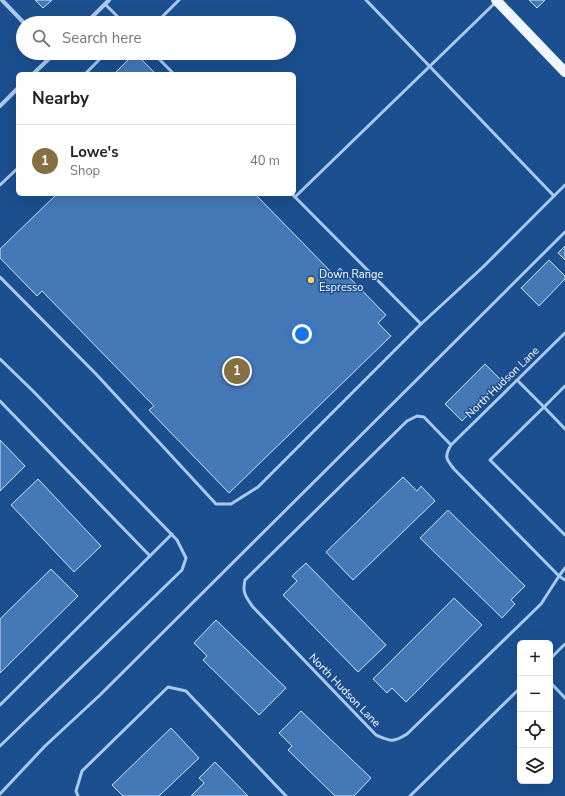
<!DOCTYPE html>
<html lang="en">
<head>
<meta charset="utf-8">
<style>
	:root { --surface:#fff; --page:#f6f6f6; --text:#202124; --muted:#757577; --line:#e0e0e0; --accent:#847042 }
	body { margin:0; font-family:"Nunito Sans",sans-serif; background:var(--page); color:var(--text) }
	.controls { position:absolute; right:12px; bottom:12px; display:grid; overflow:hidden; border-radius:6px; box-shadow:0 4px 16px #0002 }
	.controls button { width:36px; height:36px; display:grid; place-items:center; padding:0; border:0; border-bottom:1px solid var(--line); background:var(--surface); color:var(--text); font:20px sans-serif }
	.you { position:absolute; left:302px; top:334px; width:14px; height:14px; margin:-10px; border:3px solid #fff; border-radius:50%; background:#1a73e8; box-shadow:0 0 0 6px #1a73e833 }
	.badge { display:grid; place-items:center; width:26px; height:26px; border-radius:50%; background:var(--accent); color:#fff; font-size:13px; font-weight:700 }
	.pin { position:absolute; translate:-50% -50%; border:2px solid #fff; box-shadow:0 1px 4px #0006 }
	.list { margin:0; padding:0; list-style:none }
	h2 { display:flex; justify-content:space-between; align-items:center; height:52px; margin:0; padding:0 16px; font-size:17px }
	h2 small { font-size:13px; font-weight:400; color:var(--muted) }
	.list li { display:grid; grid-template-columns:26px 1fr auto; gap:12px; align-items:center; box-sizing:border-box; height:72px; padding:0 16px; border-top:1px solid var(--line) }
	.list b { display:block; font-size:15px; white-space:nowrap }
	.list p { margin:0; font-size:13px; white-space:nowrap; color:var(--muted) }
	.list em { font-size:13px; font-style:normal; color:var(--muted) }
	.icon { flex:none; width:22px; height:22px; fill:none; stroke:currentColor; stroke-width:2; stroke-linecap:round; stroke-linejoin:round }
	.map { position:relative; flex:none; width:565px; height:796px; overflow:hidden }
	.search { position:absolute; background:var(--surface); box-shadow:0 4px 16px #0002; left:16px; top:16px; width:280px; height:44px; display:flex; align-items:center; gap:10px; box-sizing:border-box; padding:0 14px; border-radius:22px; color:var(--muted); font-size:15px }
	.panel { position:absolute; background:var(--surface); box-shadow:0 4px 16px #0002; left:16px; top:72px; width:280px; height:124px; border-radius:6px }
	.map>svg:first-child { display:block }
	.building { fill:#4478b7; stroke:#cfe3fa }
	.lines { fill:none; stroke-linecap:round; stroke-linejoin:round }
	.lane { stroke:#a9c9ee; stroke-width:3 }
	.street { stroke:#a9c9ee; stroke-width:4 }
	.primary { stroke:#f0f6ff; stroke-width:10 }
	.poi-dot { fill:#ffd166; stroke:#1b4f8f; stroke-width:1.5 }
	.labels { text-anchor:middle; stroke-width:3; stroke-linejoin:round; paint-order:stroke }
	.poi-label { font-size:11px; fill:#fff; stroke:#1b4f8f; text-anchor:start }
	.street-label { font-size:11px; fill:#fff; stroke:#1b4f8f }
</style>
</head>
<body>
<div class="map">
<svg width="565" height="796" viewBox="0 0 565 796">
	<rect width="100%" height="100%" fill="#1b4f8f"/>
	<!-- building -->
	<g class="building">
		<path d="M35,0H52L43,8Z"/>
		<path d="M529,0H545L537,8Z"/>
		<path d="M135,53L156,74H114Z"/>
		<path d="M57,194H255L334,275L340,268L386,315L378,323L391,336L229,493L149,410L154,406L42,291L37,296L0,258V249Z"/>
		<path d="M565,246V260L558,253Z"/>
		<path d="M549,260L565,276V279L539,306L521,288Z"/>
		<path d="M485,364L501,380L462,421L445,404Z"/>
		<path d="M0,440L25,466L0,491Z"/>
		<path d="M403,477L417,491L421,486L435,501L353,580L326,552Z"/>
		<path d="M38,479L101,546L74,572L11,505Z"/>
		<path d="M448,510L525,586L511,600L515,604L502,618L420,538Z"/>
		<path d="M306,563L386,645L358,672L283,595L297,581L292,576Z"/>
		<path d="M51,569L78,596L0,673V619Z"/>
		<path d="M454,598L482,625L406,702L392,688L387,693L373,679Z"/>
		<path d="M216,620L286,688L259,715L203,660L207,656L194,643Z"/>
		<path d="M301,711L371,778L354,796H335L288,750L292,746L279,733Z"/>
		<path d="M171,728L199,758L159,796H123L112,785Z"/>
		<path d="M215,762L248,796H191L204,783L199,778Z"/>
	</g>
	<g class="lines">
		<!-- lane -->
		<g class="lane">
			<path d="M366,0L554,196"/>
			<path d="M105,4L124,23"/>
			<path d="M156,23L179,0"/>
			<path d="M153,53L174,74"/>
			<path d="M85,74L106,53"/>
			<path d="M0,185L18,168"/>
			<path d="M292,194L421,324"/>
			<path d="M295,197L496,2"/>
			<path d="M0,277L96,374L216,504H231L258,487L421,324L483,267L565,185"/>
			<path d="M0,359L33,391L177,540L186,558L182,570L0,746"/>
			<path d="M517,380L544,407L565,386"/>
			<path d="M0,401L150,556"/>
			<path d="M565,429L544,407L490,460L565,535"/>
			<path d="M451,445L424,417L417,416L407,421L245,580C242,593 246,597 253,607L376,735C390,741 393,743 407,734L541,604L559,576L454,469C446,459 444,457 451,445L565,333"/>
			<path d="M565,568L559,576L565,580"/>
			<path d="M550,659L565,644"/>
			<path d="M550,682L565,698"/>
			<path d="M0,705L172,534"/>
			<path d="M0,794L45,746L100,695L565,232"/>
			<path d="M78,796L76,791L82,771L168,687L186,691L286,796"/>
			<path d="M410,796L520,688"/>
		</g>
		<!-- street -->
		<g class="street">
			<path d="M2,0L24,23"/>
			<path d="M86,23L109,0"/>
			<path d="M33,74L55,53"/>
			<path d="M0,106L18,88"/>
		</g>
		<!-- primary -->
		<path class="primary" d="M496,0L565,72"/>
	</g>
	<!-- markers -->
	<circle class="poi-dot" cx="311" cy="280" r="4"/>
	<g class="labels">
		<!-- poi labels -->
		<g class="poi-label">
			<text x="319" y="278">Down Range<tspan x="319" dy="13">Espresso</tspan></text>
		</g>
		<!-- street labels -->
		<g class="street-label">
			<text transform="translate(502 382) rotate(-44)" y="4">North Hudson Lane</text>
			<text transform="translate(345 690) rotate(46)" y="4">North Hudson Lane</text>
		</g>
	</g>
</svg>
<div class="controls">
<button>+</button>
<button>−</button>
<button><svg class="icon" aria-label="locate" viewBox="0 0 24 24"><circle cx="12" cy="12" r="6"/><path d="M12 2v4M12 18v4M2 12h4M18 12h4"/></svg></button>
<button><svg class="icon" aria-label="layers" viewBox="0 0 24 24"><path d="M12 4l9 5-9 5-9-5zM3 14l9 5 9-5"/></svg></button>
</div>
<div class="you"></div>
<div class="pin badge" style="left:237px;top:371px">1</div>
<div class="search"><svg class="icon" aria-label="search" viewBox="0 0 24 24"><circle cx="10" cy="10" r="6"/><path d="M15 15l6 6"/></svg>Search here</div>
<section class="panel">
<h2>Nearby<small></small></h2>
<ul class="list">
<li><span class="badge">1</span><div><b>Lowe's</b><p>Shop</p></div><em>40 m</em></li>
</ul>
</section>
</div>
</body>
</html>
